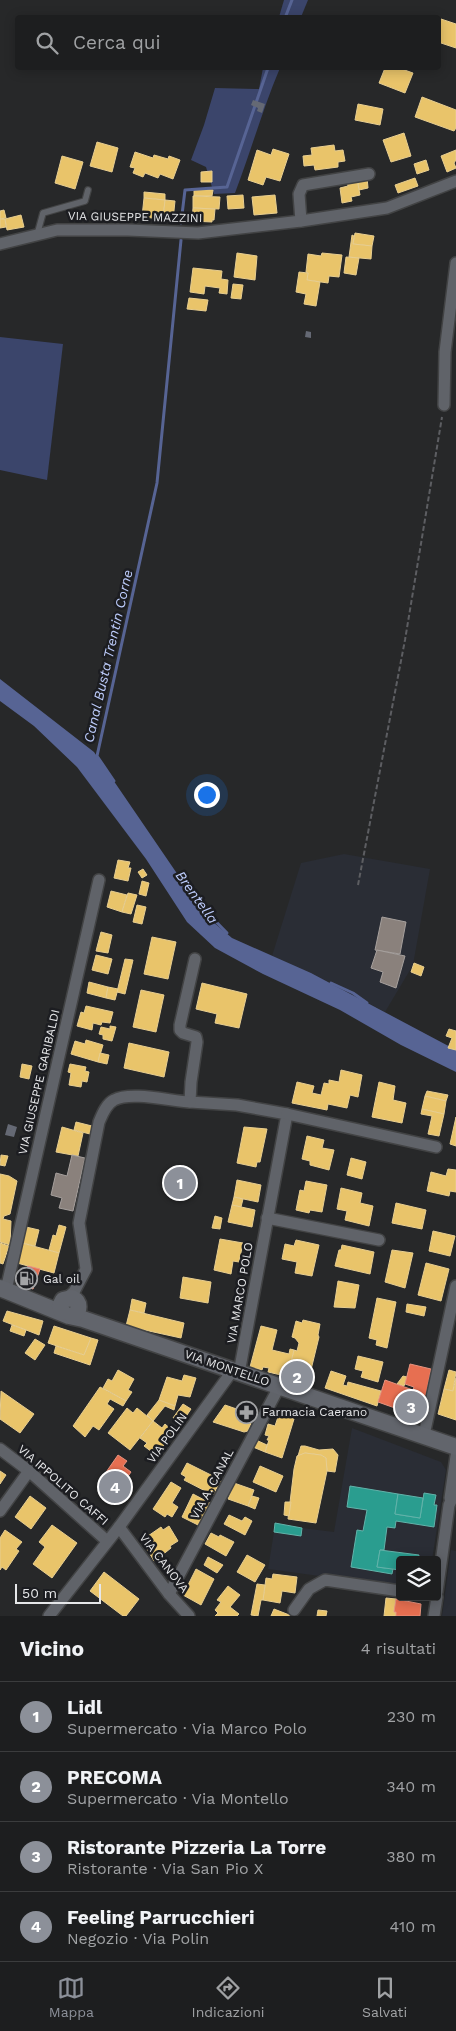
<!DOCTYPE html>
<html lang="it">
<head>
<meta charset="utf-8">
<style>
	:root { --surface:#1d1e1f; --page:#2a2b2c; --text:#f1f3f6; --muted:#a0a2a4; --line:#3b3c3d; --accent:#8c9099 }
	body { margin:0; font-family:"Work Sans",sans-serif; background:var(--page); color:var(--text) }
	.controls { position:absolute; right:15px; bottom:15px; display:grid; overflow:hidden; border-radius:5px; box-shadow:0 2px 12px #0003 }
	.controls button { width:45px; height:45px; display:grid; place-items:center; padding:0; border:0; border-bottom:1px solid var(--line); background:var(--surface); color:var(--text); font:25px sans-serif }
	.scale { position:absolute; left:15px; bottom:12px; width:86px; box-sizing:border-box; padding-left:5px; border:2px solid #e6e7e9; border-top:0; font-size:14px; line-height:18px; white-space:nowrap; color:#e6e7e9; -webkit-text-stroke:4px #1c1d21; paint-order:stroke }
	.you { position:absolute; left:206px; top:794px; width:18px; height:18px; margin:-12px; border:4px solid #fff; border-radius:50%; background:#1a73e8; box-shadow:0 0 0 8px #1a73e833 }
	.badge { display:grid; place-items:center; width:32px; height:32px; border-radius:50%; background:var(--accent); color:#fff; font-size:16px; font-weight:700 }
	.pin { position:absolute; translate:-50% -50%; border:2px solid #fff; box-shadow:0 1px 5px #0006 }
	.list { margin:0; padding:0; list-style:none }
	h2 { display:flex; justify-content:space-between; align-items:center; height:65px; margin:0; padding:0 20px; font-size:21px }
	h2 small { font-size:16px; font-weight:400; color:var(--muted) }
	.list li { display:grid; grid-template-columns:32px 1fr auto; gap:15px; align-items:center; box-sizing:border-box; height:70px; padding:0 20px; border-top:1px solid var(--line) }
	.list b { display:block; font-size:19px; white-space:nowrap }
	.list p { margin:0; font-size:16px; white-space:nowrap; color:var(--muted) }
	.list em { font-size:16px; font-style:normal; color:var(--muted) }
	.icon { flex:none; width:28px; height:28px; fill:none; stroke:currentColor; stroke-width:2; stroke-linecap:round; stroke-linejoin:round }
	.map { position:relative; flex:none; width:456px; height:1616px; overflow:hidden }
	.search { position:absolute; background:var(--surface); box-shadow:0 2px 12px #0003; left:15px; right:15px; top:15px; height:55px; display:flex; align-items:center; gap:12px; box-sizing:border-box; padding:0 18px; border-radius:5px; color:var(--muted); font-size:19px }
	.sheet { height:345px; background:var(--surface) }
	nav { display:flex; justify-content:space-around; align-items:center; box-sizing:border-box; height:70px; border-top:1px solid var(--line); background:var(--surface); font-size:14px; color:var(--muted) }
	nav a { display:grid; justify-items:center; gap:2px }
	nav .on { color:var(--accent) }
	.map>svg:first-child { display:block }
	.built { fill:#2a2d35 }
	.green { fill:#3b456b }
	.water { fill:#576494 }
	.homes { fill:#e9c46a; stroke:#e8ce90 }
	.shops { fill:#e76f51; stroke:#e7937f }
	.schools { fill:#2a9d8f; stroke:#62b3aa }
	.industry { fill:#8a817c; stroke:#a6a09d }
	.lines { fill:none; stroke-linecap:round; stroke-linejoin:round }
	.stream { stroke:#576494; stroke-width:3 }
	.building { fill:#656974 }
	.service-casing { stroke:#424344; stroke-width:8 }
	.minor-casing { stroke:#424344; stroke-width:14 }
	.secondary-casing { stroke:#424344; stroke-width:19 }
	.path { stroke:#5d5e62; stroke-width:2; stroke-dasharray:5 2.5; stroke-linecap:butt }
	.service { stroke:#606369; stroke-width:5.5 }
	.minor { stroke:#606369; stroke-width:11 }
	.secondary { stroke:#62656c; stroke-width:16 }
	.labels { text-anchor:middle; stroke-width:5; stroke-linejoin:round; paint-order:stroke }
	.street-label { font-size:12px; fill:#e6e7e9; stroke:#1c1d21 }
	.poi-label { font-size:12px; fill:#e6e7e9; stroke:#1c1d21; text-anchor:start }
	.water-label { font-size:14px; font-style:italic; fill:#bccbfa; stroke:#1c1d21 }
</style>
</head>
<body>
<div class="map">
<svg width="456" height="1616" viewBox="0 0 456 1616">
	<rect width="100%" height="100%" fill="#272829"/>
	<!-- built -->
	<g class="built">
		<path d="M344,854L430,869L413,965L385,1012L311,973L272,956L301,863Z"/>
		<path d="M352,1428L441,1462L446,1470L432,1560H400V1587L268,1569L274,1532L301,1536L302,1528L334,1532Z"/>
		<path d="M451,1550L456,1551V1616H442Z"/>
	</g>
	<!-- green -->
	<g class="green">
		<path d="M284,0H308L301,17H279Z"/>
		<path d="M263,68H280C263,108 251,151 235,193L214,194L206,167L191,160L204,125L215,88L259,89Z"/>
		<path d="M0,337L63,344L47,480L0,470Z"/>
	</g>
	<!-- water -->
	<path class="water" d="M0,679L94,752L206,916L232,938L311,973L456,1050V1072L401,1045L340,1010L263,974L215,948L187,922L146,859L77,767L34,726L0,701Z"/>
	<!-- homes -->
	<g class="homes">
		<path d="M441,19L456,24V48L438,42V29Z"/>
		<path d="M385,68H399L413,73L405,93L379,83Z"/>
		<path d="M422,97L456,110V128L454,131L415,117Z"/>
		<path d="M358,104L383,109L380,125L355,120Z"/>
		<path d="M404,133L411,156L391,162L383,140Z"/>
		<path d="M97,142L118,148L112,172L90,166Z"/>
		<path d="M334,145L335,151L343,150L345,161L338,162V167L315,170L314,165L304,166L303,156L312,155L311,148Z"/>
		<path d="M273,149L289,154L280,181L266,177L263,185L248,180L257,150L271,155Z"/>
		<path d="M456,150V160L454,163L456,168L447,172L441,156Z"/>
		<path d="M135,152L153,158L154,155L168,159L169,156L180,160L173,179L160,174L158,178L145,173L143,177L133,173L135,168L130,167Z"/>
		<path d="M62,156L83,162L75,189L55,183Z"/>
		<path d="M426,160L429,170L417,174L414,164Z"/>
		<path d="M212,171V182H201V172Z"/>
		<path d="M367,177L368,188L359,190L357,179Z"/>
		<path d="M415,178L418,186L398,193L395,185Z"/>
		<path d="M357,179L360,195L351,197L352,201L342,203L340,188L348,186L347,181Z"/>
		<path d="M194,189L213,190L212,196H194Z"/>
		<path d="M144,192L165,194V200L144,198Z"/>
		<path d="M243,195L244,208L228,209L227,196Z"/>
		<path d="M275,195L277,213L254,215L252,197Z"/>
		<path d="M193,196L220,197L219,209L193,208Z"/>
		<path d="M144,198L165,200L163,219L142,217Z"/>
		<path d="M165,200L175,201L173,220L163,219Z"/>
		<path d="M193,208L215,209L214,220H212V222L192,221Z"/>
		<path d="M4,210L6,218L0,219V211Z"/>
		<path d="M21,215L24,227L7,230L5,219Z"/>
		<path d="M0,219H5L6,227L0,228Z"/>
		<path d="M355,233L374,236L372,246L353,244Z"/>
		<path d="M352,235L354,236L353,244L372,246L371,259L349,257Z"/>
		<path d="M237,253L257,256L255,280L234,277Z"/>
		<path d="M322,253L342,255L339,277L329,276L328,283L307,280L308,273L306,272L308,254L321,256Z"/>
		<path d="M346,257L359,258L356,275L344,273Z"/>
		<path d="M193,268L222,271L221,279L228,280L227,294L219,293L220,288L205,286L204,294L190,292Z"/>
		<path d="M299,272L308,273L307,280L320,282L316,306L304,304L306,294L296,292Z"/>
		<path d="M233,284L243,285L241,299L231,298Z"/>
		<path d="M189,298L208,300L206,311L187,309Z"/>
		<path d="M118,860L130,862L128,868H131L128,881L114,878Z"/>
		<path d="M143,869L147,875L142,878L138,872Z"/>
		<path d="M142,881L149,883L146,896L139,894Z"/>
		<path d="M111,891L127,895L122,912L107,907Z"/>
		<path d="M128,893L137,895L131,914L122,912Z"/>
		<path d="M137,905L146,907L142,924L133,922Z"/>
		<path d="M101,932L112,935L108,953L96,951Z"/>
		<path d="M152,937L176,942L168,979L144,974Z"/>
		<path d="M96,955L112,959L108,974L92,970Z"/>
		<path d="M125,959L133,960L125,994L117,992Z"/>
		<path d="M414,963L424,967L421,976L411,972Z"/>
		<path d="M89,982L108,987L106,998L87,993Z"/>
		<path d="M202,983L247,994L239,1028L215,1023L217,1014L196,1009Z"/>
		<path d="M108,987L118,989L115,1000L106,998Z"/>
		<path d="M141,990L164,995L156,1032L133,1027Z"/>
		<path d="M86,1006L113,1012L110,1023L102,1022L101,1025L93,1023L92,1030L77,1026L81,1012L84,1013Z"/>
		<path d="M110,1026L116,1027L112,1041L103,1039V1035L99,1034L101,1027L110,1029Z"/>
		<path d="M449,1029L456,1031V1050L448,1048L452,1038L446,1036Z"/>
		<path d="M86,1040L103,1045L98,1062L71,1054L75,1041L85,1044Z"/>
		<path d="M129,1043L169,1052L164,1077L124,1068Z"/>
		<path d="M100,1053L109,1055L107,1064L98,1062Z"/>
		<path d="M22,1064L32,1066L29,1079L20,1077Z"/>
		<path d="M70,1064L86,1067L85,1071L89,1072L87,1082L82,1081L81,1087L69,1085L71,1073L68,1072Z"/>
		<path d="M341,1070L362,1075L358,1097L350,1095L347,1108L328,1104L327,1110L292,1103L297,1082L314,1086L312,1093L321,1095L324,1083L329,1084V1080L339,1082Z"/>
		<path d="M379,1082L395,1086L393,1100L406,1103L402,1123L372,1117Z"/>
		<path d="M427,1091L448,1095L446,1101L425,1096Z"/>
		<path d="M425,1096L446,1101L444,1114L422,1109Z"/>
		<path d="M422,1109L444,1114L439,1136L428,1134L432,1116L421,1114Z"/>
		<path d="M456,1117V1146L450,1144Z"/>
		<path d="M76,1122L92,1126L90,1134L74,1130Z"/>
		<path d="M62,1127L83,1133L78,1156L56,1152Z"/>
		<path d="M244,1127L267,1129L260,1162H257L256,1167L237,1163Z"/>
		<path d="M307,1136L324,1140L322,1148L334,1150L329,1170L310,1165V1161L302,1159Z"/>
		<path d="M1,1155L8,1156L5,1166L0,1165Z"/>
		<path d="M351,1158L366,1162L362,1179L347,1175Z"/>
		<path d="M448,1169L456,1170V1192L450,1191L449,1196L427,1191L431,1172L446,1176Z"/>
		<path d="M0,1174L9,1176L17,1181L10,1214L4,1216L3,1219L11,1221L10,1245L0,1242Z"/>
		<path d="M237,1180L261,1185L258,1202L234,1197Z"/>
		<path d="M306,1181L327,1185L322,1212L310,1210L309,1213L296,1210L300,1190L304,1191Z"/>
		<path d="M341,1188L362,1193L360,1203L373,1206L369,1226L345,1220L347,1211L337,1209Z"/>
		<path d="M234,1197L243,1199L241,1207L232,1205Z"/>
		<path d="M396,1203L426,1210L422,1229L392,1223Z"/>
		<path d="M232,1205L255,1210L252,1227L228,1222Z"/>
		<path d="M215,1216L222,1218L220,1229L212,1228Z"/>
		<path d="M59,1225L66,1227L59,1253L49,1250L53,1235L56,1236Z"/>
		<path d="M26,1227L39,1230L35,1246L22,1243Z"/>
		<path d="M433,1231L455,1236L450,1256L429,1251Z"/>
		<path d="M220,1239L243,1243L239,1262L233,1261L231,1274L214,1270Z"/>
		<path d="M296,1240L319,1245L312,1276L295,1273L297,1262L282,1259L285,1244L294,1246Z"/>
		<path d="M0,1243L9,1246L3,1264L0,1263Z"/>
		<path d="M22,1243L59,1253L54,1273L17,1263Z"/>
		<path d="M342,1245L374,1252L370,1274L335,1266L339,1250H341Z"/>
		<path d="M392,1250L413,1253L405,1288L385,1282Z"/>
		<path d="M426,1263L449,1269L441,1301L418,1295Z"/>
		<path d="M183,1277L211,1282L208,1303L180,1298Z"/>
		<path d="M338,1281L359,1285L355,1308L334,1307Z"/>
		<path d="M377,1298L396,1302L387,1348L376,1345L377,1340L369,1338Z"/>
		<path d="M132,1299L146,1303L144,1313L130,1310Z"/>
		<path d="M407,1304L426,1307L424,1316L406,1312Z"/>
		<path d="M130,1310L184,1323L181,1338L126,1326Z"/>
		<path d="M7,1311L43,1321L39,1335L3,1321Z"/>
		<path d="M303,1320L320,1324L318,1335L319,1337L309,1378L288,1373L294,1350L297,1351L299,1343L295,1338L292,1337L296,1321L302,1323Z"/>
		<path d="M12,1325L26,1330L24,1336L10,1331Z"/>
		<path d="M54,1326L91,1338L84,1355L48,1343Z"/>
		<path d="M261,1326L277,1330L272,1350L289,1354L290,1349L294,1350L288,1373L282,1372L281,1375L268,1372L269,1368L263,1367L262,1370L250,1367Z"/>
		<path d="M91,1338L98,1340L90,1365L54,1353L56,1346L84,1355Z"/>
		<path d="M35,1339L45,1345L35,1360L25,1353Z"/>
		<path d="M358,1356L383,1362L378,1382L361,1377L363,1371L355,1369Z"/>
		<path d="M118,1370L134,1379L128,1390L132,1392L126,1401L103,1388L108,1379L112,1381Z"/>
		<path d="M449,1370L456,1372L453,1391L444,1389Z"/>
		<path d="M331,1371L346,1376L343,1385L347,1386L348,1382L381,1391L377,1406L325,1388Z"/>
		<path d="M184,1375L196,1378L190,1397L178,1395L175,1406L159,1400L167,1377L182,1381Z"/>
		<path d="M403,1376L407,1377L404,1386L397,1384Z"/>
		<path d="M456,1378V1420L438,1414L444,1389L453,1391Z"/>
		<path d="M100,1387L126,1401L123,1406L110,1399L107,1404L114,1409L99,1430L93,1426L85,1437L73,1426Z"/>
		<path d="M1,1391L34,1414L20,1433L0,1419Z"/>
		<path d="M159,1400L175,1406L174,1410L165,1406L153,1421L147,1415Z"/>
		<path d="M183,1404L191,1409L181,1424L173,1418Z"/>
		<path d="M225,1405L254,1415L248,1431L244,1432L213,1422Z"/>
		<path d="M127,1408L133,1413L137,1408L153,1421L130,1450L108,1433Z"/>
		<path d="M279,1414L294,1419L282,1458L265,1452L269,1440H267L269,1436L265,1435L268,1424L275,1426Z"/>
		<path d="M153,1421L162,1428L165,1424L174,1432L156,1455L144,1446L147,1443L140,1438Z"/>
		<path d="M256,1440L267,1445L265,1452L253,1447Z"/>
		<path d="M301,1446H305L319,1450L333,1449L338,1455L335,1472L327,1471L326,1458L321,1455L305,1453L298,1456Z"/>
		<path d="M305,1453L321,1455L326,1458L327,1471L316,1523L288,1519L294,1469L297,1456Z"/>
		<path d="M187,1463L221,1480L213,1495L184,1480L186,1477L181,1474Z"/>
		<path d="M260,1466L283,1476L276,1492L253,1482Z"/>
		<path d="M0,1471L6,1475L0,1484Z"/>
		<path d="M171,1482L181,1488L172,1503L178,1507L172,1517L167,1514L165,1517L153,1509Z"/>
		<path d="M234,1483L254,1490L248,1506L228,1499Z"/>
		<path d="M193,1494L210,1503L200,1526L182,1517Z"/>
		<path d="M30,1496L46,1508L31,1529L15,1517Z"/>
		<path d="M252,1496L259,1498L255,1509L248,1506Z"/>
		<path d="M285,1502H291L289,1516L284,1515Z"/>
		<path d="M229,1515L242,1521L245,1517L252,1521L245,1535L224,1524Z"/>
		<path d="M52,1525L77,1543L52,1578L33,1564L45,1547L39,1542Z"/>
		<path d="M169,1526L178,1541L170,1546L171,1548L161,1556L148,1536L161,1527L163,1530Z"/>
		<path d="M5,1530L22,1542L16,1549L19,1551L6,1570L2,1567L0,1570V1538Z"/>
		<path d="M211,1533L219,1537L220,1535L234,1542L226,1556L205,1544Z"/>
		<path d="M149,1537L161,1556L154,1561L143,1542Z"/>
		<path d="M247,1555L265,1565L255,1582L237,1572Z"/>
		<path d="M208,1557L223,1565L217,1573L204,1565Z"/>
		<path d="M196,1569L214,1579L201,1605L183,1595Z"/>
		<path d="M104,1572L139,1599L126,1616H123L90,1591Z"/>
		<path d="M273,1574L297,1577L295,1593L282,1591L280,1603L263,1600L266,1578L272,1579Z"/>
		<path d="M257,1584L265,1585L263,1600H261L258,1616L251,1615Z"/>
		<path d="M228,1586L240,1595L230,1607L239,1614L237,1616H215L218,1613L215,1610L221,1602L217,1600Z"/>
		<path d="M386,1598L396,1599L394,1612H396V1616H384Z"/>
		<path d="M274,1609L292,1616H271Z"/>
		<path d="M318,1610L327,1611L326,1616H317Z"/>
	</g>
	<!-- shops -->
	<g class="shops">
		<path d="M28,1266L40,1269L33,1289L21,1285Z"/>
		<path d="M410,1364L431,1369L426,1395L418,1414L409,1413L378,1402L385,1380L413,1390L414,1387L405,1384Z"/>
		<path d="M118,1455L127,1461L123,1466L131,1472L113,1498L103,1490L108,1483L102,1478Z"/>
		<path d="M396,1599L421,1604L420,1616H396V1612H394Z"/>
	</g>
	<!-- schools -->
	<g class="schools">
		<path d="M350,1486L398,1494L395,1514L420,1518L424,1493L436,1495L434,1505H437L434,1527L396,1521L395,1528L387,1527L384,1550H380L377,1567L393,1569L392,1574L351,1567L357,1530L363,1531L367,1510L347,1507Z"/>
		<path d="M398,1494L423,1498L420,1518L395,1514Z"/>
		<path d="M275,1523L302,1528L301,1536L274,1532Z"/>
		<path d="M380,1550L419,1555L418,1560H400V1570L377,1567Z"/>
	</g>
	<!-- industry -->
	<g class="industry">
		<path d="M382,917L406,922L400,954L375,950Z"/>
		<path d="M377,950L405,956L396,988L380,982L383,972L371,968Z"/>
		<path d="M72,1155L85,1158L73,1211L59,1208L62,1198L51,1195L56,1173L67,1176Z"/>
	</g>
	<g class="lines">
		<!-- stream -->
		<g class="stream">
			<path d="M285,18L292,0"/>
			<path d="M181,223L185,190L227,187L268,68"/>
			<path d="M114,781L97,756L157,483L181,240"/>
			<path d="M193,898L227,933"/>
			<path d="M331,983L353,993L367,1003"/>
		</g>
	</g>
	<!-- building -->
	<g class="building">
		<path d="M253,100L265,104L262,113L257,111L258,108L251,105Z"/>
		<path d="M306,331L311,332V338L305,337Z"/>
		<path d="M8,1124L17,1127L14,1137L5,1135Z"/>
	</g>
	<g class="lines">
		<defs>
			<path id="service" d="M37,235L43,213L85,201L88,190"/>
			<g id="minor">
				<path d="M301,221L299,194L303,185L369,174"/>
				<path d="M0,244L57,230H128L198,233L301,221L387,208L456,181"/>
				<path d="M444,405L445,352L456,263"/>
				<path d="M195,959L180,1025V1030L183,1033L196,1037L197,1042L191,1082L190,1102L237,1105L287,1114L239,1373"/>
				<path d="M287,1114L436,1147"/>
				<path d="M267,1218L379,1240"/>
				<path d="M6,1290L99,880"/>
				<path d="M66,1299L74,1292L86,1269L79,1223L99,1122C102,1115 106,1104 114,1100C131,1091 170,1101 190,1102"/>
				<path d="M424,1435L456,1286"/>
				<path d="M0,1449L29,1471L107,1541"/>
				<path d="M450,1498L456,1456"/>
				<path d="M0,1511L29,1471"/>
				<path d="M119,1527L169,1594L189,1616"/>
				<path d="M437,1592L449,1505L456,1491"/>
				<path d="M169,1594L279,1387"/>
				<path d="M294,1610L309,1589L325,1580L400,1591"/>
				<path d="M49,1616L119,1527L233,1370"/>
				<path d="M434,1616L437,1597"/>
			</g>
			<g id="secondary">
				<path d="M0,1288L69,1316L83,1319L456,1447"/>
				<path d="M62,1312L60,1306L63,1300L72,1298C81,1302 80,1311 73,1316"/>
			</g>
		</defs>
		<!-- service casing -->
		<use href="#service" class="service-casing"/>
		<!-- minor casing -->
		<use href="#minor" class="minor-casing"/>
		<!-- secondary casing -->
		<use href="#secondary" class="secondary-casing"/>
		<!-- path -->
		<path class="path" d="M358,885L405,640L442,417"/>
		<!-- service -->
		<use href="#service" class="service"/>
		<!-- minor -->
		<use href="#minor" class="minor"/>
		<!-- secondary -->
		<use href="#secondary" class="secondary"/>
	</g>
	<!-- icons -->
	<defs>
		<symbol id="fuel-ring" viewBox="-11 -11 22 22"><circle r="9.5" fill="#1c1d21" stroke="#a3a4a6" stroke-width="1.5"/><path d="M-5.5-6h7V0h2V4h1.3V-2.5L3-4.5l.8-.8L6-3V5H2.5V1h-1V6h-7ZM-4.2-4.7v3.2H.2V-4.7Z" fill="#a3a4a6"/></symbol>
		<symbol id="pharmacy-ring" viewBox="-11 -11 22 22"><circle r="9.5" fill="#1c1d21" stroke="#a3a4a6" stroke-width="1.5"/><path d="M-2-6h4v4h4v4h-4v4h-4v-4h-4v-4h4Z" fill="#a3a4a6"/></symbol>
	</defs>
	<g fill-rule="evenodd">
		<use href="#fuel-ring" x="14" y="1266" width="25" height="25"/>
		<use href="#pharmacy-ring" x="234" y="1400" width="25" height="25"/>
	</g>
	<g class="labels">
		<!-- street labels -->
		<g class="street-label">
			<text transform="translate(135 217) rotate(1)" y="4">VIA GIUSEPPE MAZZINI</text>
			<text transform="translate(39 1082) rotate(-77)" y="4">VIA GIUSEPPE GARIBALDI</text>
			<text transform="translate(240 1293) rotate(-80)" y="4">VIA MARCO POLO</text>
			<text transform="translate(227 1368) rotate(19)" y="4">VIA MONTELLO</text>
			<text transform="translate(167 1438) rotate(-54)" y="4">VIA POLIN</text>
			<text transform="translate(212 1484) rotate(-62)" y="4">VIA A. CANAL</text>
			<text transform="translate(63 1485) rotate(41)" y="4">VIA IPPOLITO CAFFI</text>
			<text transform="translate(164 1563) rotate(52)" y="4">VIA CANOVA</text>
		</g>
		<!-- poi labels -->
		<g class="poi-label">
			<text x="43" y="1283">Gal oil</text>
			<text x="262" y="1416">Farmacia Caerano</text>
		</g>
		<!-- water labels -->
		<g class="water-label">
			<text transform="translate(108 656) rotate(-77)" y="5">Canal Busta Trentin Corne</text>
			<text transform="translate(197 897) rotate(54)" y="5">Brentella</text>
		</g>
	</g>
</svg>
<div class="controls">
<button><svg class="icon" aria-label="layers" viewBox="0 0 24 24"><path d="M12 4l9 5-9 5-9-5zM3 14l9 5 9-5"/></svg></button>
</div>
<div class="scale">50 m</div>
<div class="you"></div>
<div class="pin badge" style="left:180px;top:1183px">1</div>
<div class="pin badge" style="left:297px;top:1377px">2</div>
<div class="pin badge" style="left:411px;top:1407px">3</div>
<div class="pin badge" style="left:115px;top:1487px">4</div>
<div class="search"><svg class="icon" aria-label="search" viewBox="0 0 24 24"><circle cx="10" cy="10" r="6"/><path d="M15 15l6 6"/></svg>Cerca qui</div>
</div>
<section class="sheet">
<h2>Vicino<small>4 risultati</small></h2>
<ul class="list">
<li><span class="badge">1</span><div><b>Lidl</b><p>Supermercato · Via Marco Polo</p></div><em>230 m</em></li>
<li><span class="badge">2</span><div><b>PRECOMA</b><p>Supermercato · Via Montello</p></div><em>340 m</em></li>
<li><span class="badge">3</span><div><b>Ristorante Pizzeria La Torre</b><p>Ristorante · Via San Pio X</p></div><em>380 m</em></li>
<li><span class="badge">4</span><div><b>Feeling Parrucchieri</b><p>Negozio · Via Polin</p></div><em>410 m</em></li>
</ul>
</section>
<nav>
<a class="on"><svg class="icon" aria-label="map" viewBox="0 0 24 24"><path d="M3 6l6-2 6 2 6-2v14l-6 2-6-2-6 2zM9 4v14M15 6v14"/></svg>Mappa</a>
<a><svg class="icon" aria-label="directions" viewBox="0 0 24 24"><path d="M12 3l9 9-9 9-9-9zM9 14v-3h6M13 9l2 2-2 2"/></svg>Indicazioni</a>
<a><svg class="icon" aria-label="saved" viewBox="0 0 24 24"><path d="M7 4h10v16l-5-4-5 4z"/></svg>Salvati</a>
</nav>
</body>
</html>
